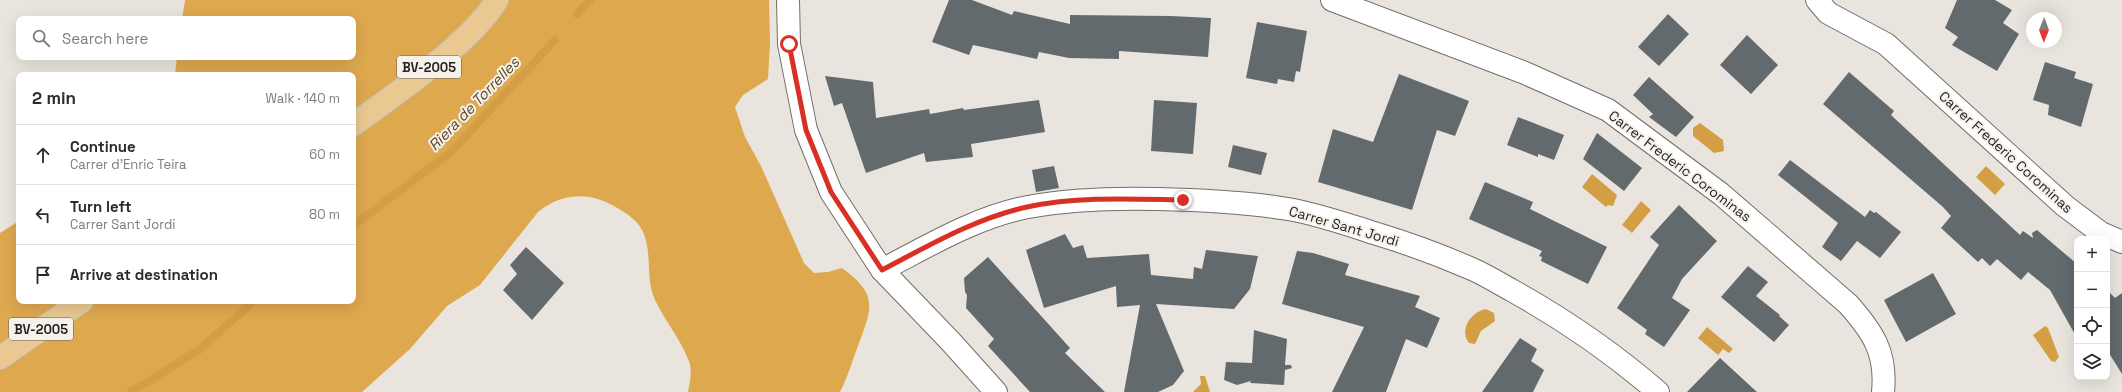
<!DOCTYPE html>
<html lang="en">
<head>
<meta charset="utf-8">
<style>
	:root { --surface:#fff; --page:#f2f2f3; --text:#2b2b33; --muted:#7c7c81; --line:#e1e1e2 }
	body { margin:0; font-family:"Space Grotesk",sans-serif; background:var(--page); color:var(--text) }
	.controls { position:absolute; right:12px; bottom:12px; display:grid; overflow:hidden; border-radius:8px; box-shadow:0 4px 16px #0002 }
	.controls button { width:36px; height:36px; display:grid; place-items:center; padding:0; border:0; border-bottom:1px solid var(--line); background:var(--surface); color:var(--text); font:20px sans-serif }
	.compass { position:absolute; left:2026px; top:12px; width:36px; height:36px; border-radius:50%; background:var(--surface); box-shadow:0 4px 16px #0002; rotate:181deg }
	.stop { position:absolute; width:12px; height:12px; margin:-9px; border:3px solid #d93025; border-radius:50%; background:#fff }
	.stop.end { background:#d93025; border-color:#fff; box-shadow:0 1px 4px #0008 }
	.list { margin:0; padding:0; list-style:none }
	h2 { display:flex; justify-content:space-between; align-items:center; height:52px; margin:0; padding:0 16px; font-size:17px }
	h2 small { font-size:13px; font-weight:400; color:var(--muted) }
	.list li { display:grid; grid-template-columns:26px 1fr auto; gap:12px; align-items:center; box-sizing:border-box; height:60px; padding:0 16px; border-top:1px solid var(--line) }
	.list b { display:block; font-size:15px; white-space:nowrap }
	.list p { margin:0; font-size:13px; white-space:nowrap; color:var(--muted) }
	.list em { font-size:13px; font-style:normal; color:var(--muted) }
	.icon { flex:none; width:22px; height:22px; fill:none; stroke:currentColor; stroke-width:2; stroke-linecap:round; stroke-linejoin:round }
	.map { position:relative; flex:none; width:2122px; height:392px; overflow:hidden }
	.search { position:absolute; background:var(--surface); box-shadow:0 4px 16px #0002; left:16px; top:16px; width:340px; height:44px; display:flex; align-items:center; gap:10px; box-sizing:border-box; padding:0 14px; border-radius:8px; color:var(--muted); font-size:15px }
	.panel { position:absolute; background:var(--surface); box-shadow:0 4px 16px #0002; left:16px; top:72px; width:340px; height:232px; border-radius:8px }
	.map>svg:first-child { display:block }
	.forest { fill:#dea84f }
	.water { fill:#d49e45 }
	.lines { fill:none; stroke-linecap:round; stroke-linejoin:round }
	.stream { stroke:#d49e45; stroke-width:8 }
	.building { fill:#636a6e }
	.street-casing { stroke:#726e69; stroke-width:24 }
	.primary-casing { stroke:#c2c1c1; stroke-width:24 }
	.street { stroke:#fff; stroke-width:22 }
	.primary { stroke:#e9c891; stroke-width:22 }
	.route { stroke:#d93025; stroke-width:5 }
	.labels { text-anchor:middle; stroke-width:4; stroke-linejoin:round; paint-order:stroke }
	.shield { fill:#f6f2eb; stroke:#64615e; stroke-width:1 }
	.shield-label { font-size:13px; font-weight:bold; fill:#252321 }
	.street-label { font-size:14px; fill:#252321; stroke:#f6f2eb }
	.water-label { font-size:15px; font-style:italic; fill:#5c4520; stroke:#f6f2eb }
</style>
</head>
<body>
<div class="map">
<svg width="2122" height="392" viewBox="0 0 2122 392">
	<rect width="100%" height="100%" fill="#e9e5de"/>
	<!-- forest -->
	<path class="forest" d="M185,0H769L770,42L768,79L743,95L735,107L745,137L761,166L804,263L814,273L828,272L842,268C879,295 872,308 858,346C852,361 848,377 840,392H688C690,381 693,369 688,359C679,336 662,318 653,295C646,275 652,251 643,232C638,221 629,215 619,209C592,192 564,191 538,212L480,285L447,306L410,349L362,392H0V233L19,221V301H353V75H175L177,57H353V19H182Z"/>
	<!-- water -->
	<g class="water">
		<path d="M1700,123L1723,140L1724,151L1714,153L1693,136V128Z"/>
		<path d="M1986,166L2005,184L1995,195L1976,177Z"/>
		<path d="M1592,174L1617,195L1613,206L1608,205L1606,207L1582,187Z"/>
		<path d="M1641,201L1651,210L1632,233L1622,225Z"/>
		<path d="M1486,309L1494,313L1495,321L1481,331L1475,344L1469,343C1459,329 1471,312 1486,309Z"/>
		<path d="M2045,326L2048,328L2059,357L2055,362L2051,361L2033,335Z"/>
		<path d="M1707,327L1733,349L1729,353L1723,349L1718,355L1698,338Z"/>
		<path d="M1200,376H1205L1210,392H1193L1201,384Z"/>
	</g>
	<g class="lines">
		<!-- stream -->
		<g class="stream">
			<path d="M577,14L590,0"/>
			<path d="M353,226L451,152L555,40"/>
			<path d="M131,392L199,350L254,301"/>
		</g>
	</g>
	<!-- building -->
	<g class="building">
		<path d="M949,0H972L1012,15L1014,11L1070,24V15L1171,16L1211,18L1208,57L1119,51V59L1069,58L1039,52L1037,59L973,45L969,55L932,42Z"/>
		<path d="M1957,0H1995L2012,10L2003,23L2019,34L1997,71L1952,45L1958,37L1945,28Z"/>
		<path d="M1668,14L1689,34L1659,66L1638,47Z"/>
		<path d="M1257,22L1307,31L1300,72L1296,71L1294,82L1278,79L1277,84L1246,78Z"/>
		<path d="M1747,35L1778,65L1751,94L1720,65Z"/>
		<path d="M2045,62L2076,72L2074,78L2093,84L2081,127L2048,115L2049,105L2033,100Z"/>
		<path d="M1849,72L1894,111L1891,115L2020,235L2023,231L2033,238L2032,233L2037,230L2077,264V338L2050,290L2028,272L2021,280L1997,259L1990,266L1982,258L1978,262L1941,228L1951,216L1943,207L1823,104Z"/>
		<path d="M1399,74L1469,101L1455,136L1437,130L1412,210L1318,182L1333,129L1373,142Z"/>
		<path d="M825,76L873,82L876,118L929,109L930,114L963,108L964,110L1039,100L1045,132L971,144L973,157L926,162L924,153L866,173L842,103L834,106Z"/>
		<path d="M1649,77L1694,117L1676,137L1649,117L1653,114L1633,95Z"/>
		<path d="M1154,100L1197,103L1193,154L1151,151Z"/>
		<path d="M1518,117L1564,135L1554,160L1538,154V157L1507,145Z"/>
		<path d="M1597,133L1642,168L1624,191L1583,159Z"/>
		<path d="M1233,145L1267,153L1261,175L1228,167Z"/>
		<path d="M1790,160L1865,217L1870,210L1874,213L1876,212L1901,232L1880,258L1857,241L1841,261L1822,247L1838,223L1778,175Z"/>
		<path d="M1054,166L1059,188L1036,192L1032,170Z"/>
		<path d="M1485,182L1533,202L1530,209L1607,247L1588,284L1541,261L1542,257L1539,256L1542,251L1469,219Z"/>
		<path d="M1679,205L1717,241L1682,279L1672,298L1690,310L1664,347L1645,334L1647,330L1617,308L1659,245L1650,237Z"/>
		<path d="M1065,234L1073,248L1083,245L1087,258L1149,254L1151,275L1193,279L1194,267L1202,269L1206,250L1258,256L1250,289L1234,309L1156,304L1184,371L1173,385L1158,392H1124L1140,305L1117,307L1116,286L1044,308L1026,250Z"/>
		<path d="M526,247L564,283L532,320L503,290L517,274L510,265Z"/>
		<path d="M1297,251L1313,253L1349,264L1345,275L1420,296L1415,307L1440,318L1427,348L1406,339L1386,392H1332L1364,327L1282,304Z"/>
		<path d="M988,257L1070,348L1065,353L1105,392H1030L988,346L994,339L966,308L967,295L965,292L964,278Z"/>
		<path d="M1748,266L1768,282L1756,296L1780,315L1779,316L1789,325L1774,342L1721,297Z"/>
		<path d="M1933,273L1956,314L1906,342L1884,300Z"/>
		<path d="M2107,290L2115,298L2122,293V374L2107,350Z"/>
		<path d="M1254,330L1287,339L1285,365H1291L1292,368L1285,370L1284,385L1250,383L1251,381L1237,385L1224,380L1226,362L1252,363Z"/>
		<path d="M1520,338L1537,349L1531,361L1544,370L1533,392H1482Z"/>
		<path d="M1720,358L1757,392H1687Z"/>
	</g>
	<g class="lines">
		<defs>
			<g id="street">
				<path d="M788,0L789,44L806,130L831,192L882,270L952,343L996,392"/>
				<path d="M1332,0L1525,73L1608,110L1721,194L1848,304C1873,332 1887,353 1883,392"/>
				<path d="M1817,0L1828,13L1886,44L2065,206L2101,233L2122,242"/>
				<path d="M882,270C928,246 976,217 1028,207C1071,199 1115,198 1158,199C1202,200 1246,202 1288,209C1317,214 1346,224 1374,233C1407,243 1440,255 1472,269C1486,275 1500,284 1513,291C1565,320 1613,353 1658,392"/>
			</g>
			<g id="primary">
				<path d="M353,125C395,94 470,44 497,0"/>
				<path d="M0,358L82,301"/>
			</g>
		</defs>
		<!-- street casing -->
		<use href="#street" class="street-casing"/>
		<!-- primary casing -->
		<use href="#primary" class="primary-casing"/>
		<!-- street -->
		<use href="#street" class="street"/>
		<!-- primary -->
		<use href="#primary" class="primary"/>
	</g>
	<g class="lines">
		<!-- route -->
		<path class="route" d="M789,44L806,130L831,192L882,270C928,246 976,218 1027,207C1078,196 1132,199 1183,200"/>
	</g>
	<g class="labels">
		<!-- shield labels -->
		<g class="shield">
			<rect x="397" y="56" width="64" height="22" rx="3"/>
			<rect x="9" y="318" width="64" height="22" rx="3"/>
		</g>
		<g class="shield-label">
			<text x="429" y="72">BV-2005</text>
			<text x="41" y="334">BV-2005</text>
		</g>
		<!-- street labels -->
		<g class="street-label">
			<text transform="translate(2006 152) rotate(42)" y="5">Carrer Frederic Corominas</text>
			<text transform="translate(1680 166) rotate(37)" y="5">Carrer Frederic Corominas</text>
			<text transform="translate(1344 226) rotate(16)" y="5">Carrer Sant Jordi</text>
		</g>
		<!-- water labels -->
		<g class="water-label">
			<text transform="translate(474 104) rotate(-46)" y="5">Riera de Torrelles</text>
		</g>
	</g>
</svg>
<div class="controls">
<button>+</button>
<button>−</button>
<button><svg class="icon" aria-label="locate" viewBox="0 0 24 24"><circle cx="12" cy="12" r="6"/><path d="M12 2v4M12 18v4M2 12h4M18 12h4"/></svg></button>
<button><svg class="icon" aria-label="layers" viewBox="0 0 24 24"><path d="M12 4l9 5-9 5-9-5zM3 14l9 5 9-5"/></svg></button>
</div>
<svg class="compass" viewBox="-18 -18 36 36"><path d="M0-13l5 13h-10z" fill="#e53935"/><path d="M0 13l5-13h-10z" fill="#7c7c81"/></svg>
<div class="stop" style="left:789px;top:44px"></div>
<div class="stop end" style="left:1183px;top:200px"></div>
<div class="search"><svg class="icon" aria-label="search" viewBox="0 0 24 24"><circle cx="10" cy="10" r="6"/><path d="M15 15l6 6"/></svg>Search here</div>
<section class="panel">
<h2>2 min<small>Walk · 140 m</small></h2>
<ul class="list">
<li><svg class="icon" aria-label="ahead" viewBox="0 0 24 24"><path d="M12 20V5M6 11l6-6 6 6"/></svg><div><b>Continue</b><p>Carrer d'Enric Teira</p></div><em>60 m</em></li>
<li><svg class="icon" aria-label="left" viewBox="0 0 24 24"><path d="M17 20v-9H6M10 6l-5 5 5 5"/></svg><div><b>Turn left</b><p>Carrer Sant Jordi</p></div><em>80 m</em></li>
<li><svg class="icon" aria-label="arrive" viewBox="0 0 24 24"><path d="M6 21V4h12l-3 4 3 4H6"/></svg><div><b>Arrive at destination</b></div></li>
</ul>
</section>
</div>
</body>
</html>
